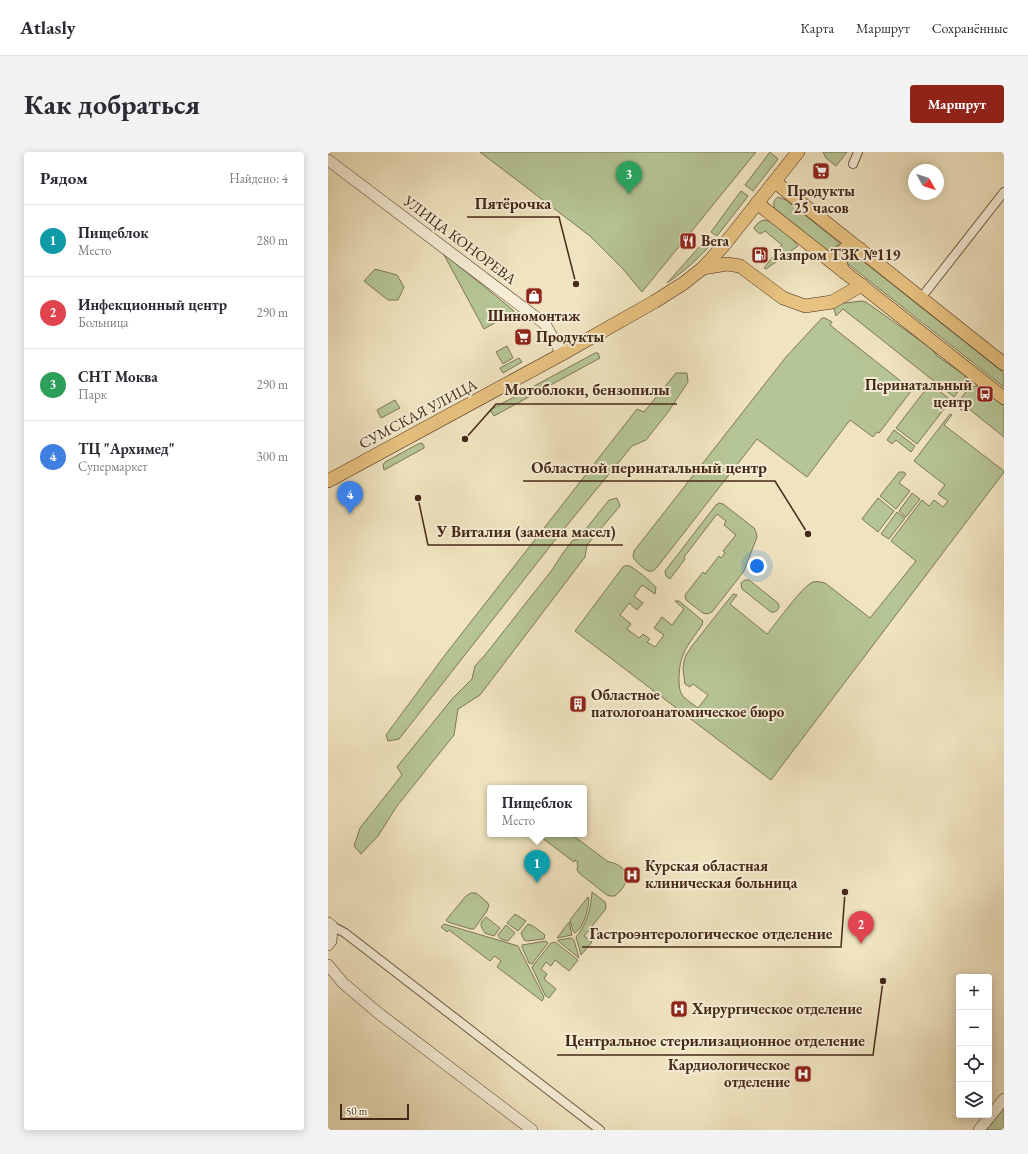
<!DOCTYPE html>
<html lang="ru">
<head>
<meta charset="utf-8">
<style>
	:root { --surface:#fff; --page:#f2f2f3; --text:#2b2b33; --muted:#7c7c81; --line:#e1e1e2; --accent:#8f2418 }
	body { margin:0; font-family:"EB Garamond",serif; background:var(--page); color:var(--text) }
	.controls { position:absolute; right:12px; bottom:12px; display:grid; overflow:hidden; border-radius:4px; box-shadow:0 2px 10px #0003 }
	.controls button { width:36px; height:36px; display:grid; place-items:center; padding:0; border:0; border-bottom:1px solid var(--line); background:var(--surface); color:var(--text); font:20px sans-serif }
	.compass { position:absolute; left:580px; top:12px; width:36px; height:36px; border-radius:50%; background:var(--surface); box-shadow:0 2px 10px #0003; rotate:129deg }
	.scale { position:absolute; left:12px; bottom:10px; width:69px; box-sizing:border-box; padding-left:4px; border:2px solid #452817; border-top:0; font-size:11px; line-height:14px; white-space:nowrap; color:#452817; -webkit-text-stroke:3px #f5edd6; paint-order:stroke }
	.you { position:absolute; left:429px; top:414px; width:14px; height:14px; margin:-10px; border:3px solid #fff; border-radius:50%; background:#1a73e8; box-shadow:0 0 0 6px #1a73e833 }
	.badge { display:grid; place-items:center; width:26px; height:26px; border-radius:50%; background:var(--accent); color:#fff; font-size:13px; font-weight:700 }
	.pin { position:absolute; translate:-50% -33px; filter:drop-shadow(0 1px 2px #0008) }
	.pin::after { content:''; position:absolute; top:21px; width:14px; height:12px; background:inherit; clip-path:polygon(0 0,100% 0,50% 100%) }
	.popup { position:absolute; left:159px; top:633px; width:100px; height:52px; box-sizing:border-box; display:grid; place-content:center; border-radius:4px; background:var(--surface); filter:drop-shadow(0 1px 3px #0005); font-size:13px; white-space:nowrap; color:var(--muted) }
	.popup b { font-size:15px; color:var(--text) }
	.popup::after { content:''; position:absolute; left:50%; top:100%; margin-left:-8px; border:8px solid transparent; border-top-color:var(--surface) }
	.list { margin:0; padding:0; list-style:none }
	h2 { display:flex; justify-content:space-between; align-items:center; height:52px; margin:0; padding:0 16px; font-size:17px }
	h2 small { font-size:13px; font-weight:400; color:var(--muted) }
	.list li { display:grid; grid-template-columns:26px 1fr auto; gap:12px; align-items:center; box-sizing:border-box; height:72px; padding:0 16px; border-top:1px solid var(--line) }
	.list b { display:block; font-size:15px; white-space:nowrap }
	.list p { margin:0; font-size:13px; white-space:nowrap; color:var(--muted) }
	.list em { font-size:13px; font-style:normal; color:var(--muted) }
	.icon { flex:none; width:22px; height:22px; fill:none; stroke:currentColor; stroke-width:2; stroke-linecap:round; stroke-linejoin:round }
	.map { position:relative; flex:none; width:676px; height:978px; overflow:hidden; border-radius:4px }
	header { display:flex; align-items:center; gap:24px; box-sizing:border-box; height:56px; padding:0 20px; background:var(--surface); border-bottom:1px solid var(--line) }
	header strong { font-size:19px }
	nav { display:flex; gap:22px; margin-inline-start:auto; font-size:14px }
	.intro { display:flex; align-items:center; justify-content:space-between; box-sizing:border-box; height:96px; padding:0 24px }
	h1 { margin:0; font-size:28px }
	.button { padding:10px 18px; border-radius:4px; background:var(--accent); color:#fff; font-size:14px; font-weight:700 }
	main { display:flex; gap:24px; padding:0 24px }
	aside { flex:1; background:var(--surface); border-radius:4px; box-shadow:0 2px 10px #0003 }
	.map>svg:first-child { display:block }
	.green { fill:#b6c595; stroke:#7e7656 }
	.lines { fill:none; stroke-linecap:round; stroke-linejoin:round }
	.street-casing { stroke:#705741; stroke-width:10 }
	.secondary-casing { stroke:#452817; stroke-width:12 }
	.primary-casing { stroke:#452817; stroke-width:14 }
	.street { stroke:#f5edd6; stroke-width:8 }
	.secondary { stroke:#f5edd6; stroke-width:11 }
	.primary { stroke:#e8c280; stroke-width:13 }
	.labels { text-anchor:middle; stroke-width:4; stroke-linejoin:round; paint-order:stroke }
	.poi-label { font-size:15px; font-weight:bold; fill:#452817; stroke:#f5edd6; text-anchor:start }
	.street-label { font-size:15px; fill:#452817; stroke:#f5edd6 }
	.leader { fill:none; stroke:#452817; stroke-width:1.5 }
	.callout-dot { fill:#452817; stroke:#f5edd6; stroke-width:1.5 }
	.callout-label { font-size:16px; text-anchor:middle; font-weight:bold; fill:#452817; stroke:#f5edd6; stroke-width:4; stroke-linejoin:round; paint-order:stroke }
</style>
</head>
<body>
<header>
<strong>Atlasly</strong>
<nav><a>Карта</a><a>Маршрут</a><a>Сохранённые</a></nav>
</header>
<div class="intro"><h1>Как добраться</h1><a class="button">Маршрут</a></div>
<main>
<aside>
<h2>Рядом<small>Найдено: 4</small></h2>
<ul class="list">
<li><span class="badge" style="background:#0f9aa8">1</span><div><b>Пищеблок</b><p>Место</p></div><em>280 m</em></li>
<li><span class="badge" style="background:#e0444e">2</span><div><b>Инфекционный центр</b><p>Больница</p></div><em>290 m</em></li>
<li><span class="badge" style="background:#2e9e5b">3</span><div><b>СНТ Моква</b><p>Парк</p></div><em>290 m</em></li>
<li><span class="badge" style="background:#3f7fe0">4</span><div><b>ТЦ &quot;Архимед&quot;</b><p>Супермаркет</p></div><em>300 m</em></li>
</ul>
</aside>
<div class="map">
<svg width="676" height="978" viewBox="0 0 676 978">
	<rect width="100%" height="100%" fill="#f0e4c0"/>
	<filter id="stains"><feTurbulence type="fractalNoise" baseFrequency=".005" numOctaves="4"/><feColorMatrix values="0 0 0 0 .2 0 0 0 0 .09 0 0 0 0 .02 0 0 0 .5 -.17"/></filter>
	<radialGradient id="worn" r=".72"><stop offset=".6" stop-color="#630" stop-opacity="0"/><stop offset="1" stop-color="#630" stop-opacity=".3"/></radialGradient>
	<!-- green -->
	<g class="green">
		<path d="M152,0H428L314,140L295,117L262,84Z"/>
		<path d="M442,0L450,7L425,39L417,33Z"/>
		<path d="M495,0H519L508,14L498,6Z"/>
		<path d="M413,39L420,44L389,84L383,80Z"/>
		<path d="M450,45L458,48L513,92L508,94L505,97L504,104L447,58C445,53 445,48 450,45Z"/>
		<path d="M435,68C450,69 461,83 470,94L438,117L436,116L454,93L437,79L432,82L427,78L426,76L430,71Z"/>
		<path d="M381,84L387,88C372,105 357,119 339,131Z"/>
		<path d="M115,101L185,158L186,160L156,177Z"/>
		<path d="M520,102H526L676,221V235L520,112L518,109V104Z"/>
		<path d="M47,117L69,123L76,135L70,148H60L36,129Z"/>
		<path d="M534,149L538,150L604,197L609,204L635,222L637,224V230L626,245L515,157L508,164L505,154L507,152Z"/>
		<path d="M494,166H497L504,170L502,173L584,238L551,281L549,280L545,285L522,268L479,325L429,287L330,414C328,417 325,420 321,419C316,418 307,409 305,405L306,399L458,205Z"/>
		<path d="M179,194L185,206L175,212L168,200Z"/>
		<path d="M267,201H270L272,206L166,264L162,258Z"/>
		<path d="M191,206L194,210L175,221L172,216Z"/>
		<path d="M348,221H359L360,230L340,260L318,288L304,294L231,383L71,587L60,589L58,583L117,503L309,257L316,260Z"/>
		<path d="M602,232L623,248L589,292L568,276Z"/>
		<path d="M647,234L653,235L676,254V285L641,257L633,258L629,254C632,247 639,236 647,234Z"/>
		<path d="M67,248L72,256L53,266L49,258Z"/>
		<path d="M622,262L624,263L616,273L676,319V320L443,628L247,479L295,415C297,414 298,413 301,414C306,415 326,432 328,436L327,442L314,433L306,444L315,451L309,458L301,451L292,463L303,472L299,477L311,486L315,482L322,487L319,490L327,495L336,483L326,476L334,465L344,473L356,457L347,449H351L375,469L374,473C361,492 351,501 351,526C351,531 351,537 353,541C356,547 365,552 370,556L380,543L365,532L362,535L357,532L355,517L356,509L358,503L364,494L405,442L409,443L402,452L439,482C449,471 473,435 485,430C489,429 493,430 497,431L542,466L588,409L563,389L594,348L601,354L606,348L615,355L620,349L610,342L617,333L586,309Z"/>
		<path d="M566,278L587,294L583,300L568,288L564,292L559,288Z"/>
		<path d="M94,291L96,294V296L56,318L55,313L57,310L90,292Z"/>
		<path d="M571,320H576L578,322L571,331L582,339L568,357L552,344Z"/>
		<path d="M584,341L592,347L578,365L571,359Z"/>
		<path d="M289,346L292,354L259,393L257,405L152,543L130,557L126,583L69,654L50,684L33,702L26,694L32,676L74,623L69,615L124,547L144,527L147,514L157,503L224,418L235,401L245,388H249L281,348Z"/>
		<path d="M550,346L566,359L550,380L534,367Z"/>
		<path d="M391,351L395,352L426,376L428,380L429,385L416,419L384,460L379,462L375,461L358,448L357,443L375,420L377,422L391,404L393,406L397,401L395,399L408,383L396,373L398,369L389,362L356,405L357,407L342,427L338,424L337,419L388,353Z"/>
		<path d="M569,360L577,366L561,387L553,382Z"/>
		<path d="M417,428H421L450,451C453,456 449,461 443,460L414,437L413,431Z"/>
		<path d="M209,682H243L279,709C282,711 285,710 288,712C305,720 299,734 287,744H282L279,743L251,721L249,718L250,713L249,712L250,710L247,708L246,710Z"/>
		<path d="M264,740L277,750L278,755L277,758L256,784L264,790L253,803L248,785C259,772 263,756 264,740Z"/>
		<path d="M143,741H148L159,750L161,753L159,759L146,777H143L120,770L118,768L138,744Z"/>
		<path d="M260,745L261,746C260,757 257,774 247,781L245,779L242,768Z"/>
		<path d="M187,762L198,769L190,779L179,771Z"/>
		<path d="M158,765L172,776L166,784L157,781C152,773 151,772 158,765Z"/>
		<path d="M241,770L244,783L229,786Z"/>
		<path d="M116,772L190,794L216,845L214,849L169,815L173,809L167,804L162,809L121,778L119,780L113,775Z"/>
		<path d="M200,772L205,774L217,783L216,787L199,789L196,788L193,781Z"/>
		<path d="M178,773L187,781L180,789C176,788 170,787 170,783Z"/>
		<path d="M243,786L246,788L251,806L230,789V788Z"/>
		<path d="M218,789L220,791L204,812L201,811L194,795V793Z"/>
		<path d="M227,790L250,808L241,819L227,808L223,814L218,810L213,817L219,822L216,827L228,837L221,846L217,843L204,815L223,791Z"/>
		<path d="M676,955V978H658Z"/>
	</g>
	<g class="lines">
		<defs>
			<g id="street">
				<path d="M525,12L530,0"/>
				<path d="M593,146L676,40"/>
				<path d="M4,774L17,781L272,978"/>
			</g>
			<g id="secondary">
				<path d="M0,8L217,172L234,202"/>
				<path d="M0,771L4,774L3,789L0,793"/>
				<path d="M0,813L15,831L49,860L204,978"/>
				<path d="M651,978L676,947"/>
			</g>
			<g id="primary">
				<path d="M447,30L676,212"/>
				<path d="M429,51L676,246"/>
				<path d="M375,116L399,112L412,114L455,146L477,154L504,150L534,133"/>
				<path d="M516,120C507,105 513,91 532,97"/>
				<path d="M0,329L234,202L326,150L356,131L375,116L396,93L470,0"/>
			</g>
		</defs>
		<!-- street casing -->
		<use href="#street" class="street-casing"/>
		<!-- secondary casing -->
		<use href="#secondary" class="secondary-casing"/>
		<!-- primary casing -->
		<use href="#primary" class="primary-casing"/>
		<!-- street -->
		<use href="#street" class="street"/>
		<!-- secondary -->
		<use href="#secondary" class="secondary"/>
		<!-- primary -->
		<use href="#primary" class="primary"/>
	</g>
	<!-- icons -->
	<defs>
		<symbol id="supermarket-square" viewBox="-11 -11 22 22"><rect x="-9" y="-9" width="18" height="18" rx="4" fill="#8f2418" stroke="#f5edd6"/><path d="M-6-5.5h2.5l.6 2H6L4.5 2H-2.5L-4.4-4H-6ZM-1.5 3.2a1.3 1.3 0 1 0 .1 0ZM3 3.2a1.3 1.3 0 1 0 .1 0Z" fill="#fff"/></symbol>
		<symbol id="restaurant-square" viewBox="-11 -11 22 22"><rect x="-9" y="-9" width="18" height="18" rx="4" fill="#8f2418" stroke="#f5edd6"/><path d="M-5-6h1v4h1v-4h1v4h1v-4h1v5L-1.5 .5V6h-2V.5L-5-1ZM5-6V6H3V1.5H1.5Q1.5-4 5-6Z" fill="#fff"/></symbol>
		<symbol id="fuel-square" viewBox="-11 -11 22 22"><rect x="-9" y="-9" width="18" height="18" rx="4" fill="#8f2418" stroke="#f5edd6"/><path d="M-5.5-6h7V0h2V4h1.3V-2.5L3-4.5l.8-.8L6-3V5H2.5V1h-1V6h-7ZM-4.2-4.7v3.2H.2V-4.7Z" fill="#fff"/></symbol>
		<symbol id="shop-square" viewBox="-11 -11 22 22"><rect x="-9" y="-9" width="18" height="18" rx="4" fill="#8f2418" stroke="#f5edd6"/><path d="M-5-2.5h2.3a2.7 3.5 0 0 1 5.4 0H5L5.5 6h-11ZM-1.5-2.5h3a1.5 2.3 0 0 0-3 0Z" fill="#fff"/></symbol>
		<symbol id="bus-square" viewBox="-11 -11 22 22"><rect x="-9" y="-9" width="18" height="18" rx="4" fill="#8f2418" stroke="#f5edd6"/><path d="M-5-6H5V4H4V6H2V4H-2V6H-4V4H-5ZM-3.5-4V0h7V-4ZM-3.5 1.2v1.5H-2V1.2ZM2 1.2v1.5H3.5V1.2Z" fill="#fff"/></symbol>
		<symbol id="building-square" viewBox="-11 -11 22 22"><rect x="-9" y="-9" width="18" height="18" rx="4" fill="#8f2418" stroke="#f5edd6"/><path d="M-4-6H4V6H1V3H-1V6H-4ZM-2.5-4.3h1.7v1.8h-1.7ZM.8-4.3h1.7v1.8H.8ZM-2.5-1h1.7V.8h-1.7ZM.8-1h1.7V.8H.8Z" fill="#fff"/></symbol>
		<symbol id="hospital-square" viewBox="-11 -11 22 22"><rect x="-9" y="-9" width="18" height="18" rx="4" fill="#8f2418" stroke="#f5edd6"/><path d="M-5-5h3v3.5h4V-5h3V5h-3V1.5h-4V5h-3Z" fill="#fff"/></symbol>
	</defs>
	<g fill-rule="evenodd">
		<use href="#supermarket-square" x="483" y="9" width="20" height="20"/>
		<use href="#restaurant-square" x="350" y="79" width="20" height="20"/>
		<use href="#fuel-square" x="422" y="93" width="20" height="20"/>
		<use href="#shop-square" x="196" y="134" width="20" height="20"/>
		<use href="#supermarket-square" x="185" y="175" width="20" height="20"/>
		<use href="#bus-square" x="647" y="232" width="20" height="20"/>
		<use href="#building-square" x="240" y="542" width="20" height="20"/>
		<use href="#hospital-square" x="294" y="713" width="20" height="20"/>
		<use href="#hospital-square" x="341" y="847" width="20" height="20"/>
		<use href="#hospital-square" x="465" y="912" width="20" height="20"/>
	</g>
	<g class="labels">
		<!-- poi labels -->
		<g class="poi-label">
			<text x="493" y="44" text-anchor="middle">Продукты<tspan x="493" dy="17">25 часов</tspan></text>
			<text x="373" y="94">Вега</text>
			<text x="445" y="108">Газпром ТЗК №119</text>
			<text x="206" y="169" text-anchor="middle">Шиномонтаж</text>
			<text x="208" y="190">Продукты</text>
			<text x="644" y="238" text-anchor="end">Перинатальный<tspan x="644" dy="17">центр</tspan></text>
			<text x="263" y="548">Областное<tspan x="263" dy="17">патологоанатомическое бюро</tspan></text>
			<text x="317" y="719">Курская областная<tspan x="317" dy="17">клиническая больница</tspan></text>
			<text x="364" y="862">Хирургическое отделение</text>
			<text x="462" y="918" text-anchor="end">Кардиологическое<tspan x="462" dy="17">отделение</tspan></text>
		</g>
		<!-- street labels -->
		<g class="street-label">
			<text transform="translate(132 88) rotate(37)" y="5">УЛИЦА КОНОРЕВА</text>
			<text transform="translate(90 262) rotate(-28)" y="5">СУМСКАЯ УЛИЦА</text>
		</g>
	</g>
	<!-- callouts -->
	<path class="leader" d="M248 132L231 65H139M137 287L168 252H349M480 382L447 329H195M90 346L100 393H295M517 740L513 795H254M555 829L545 903H229"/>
	<g class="callout-dot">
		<circle cx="248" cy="132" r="4"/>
		<circle cx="137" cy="287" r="4"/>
		<circle cx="480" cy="382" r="4"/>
		<circle cx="90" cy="346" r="4"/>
		<circle cx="517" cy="740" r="4"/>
		<circle cx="555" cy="829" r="4"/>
	</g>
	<g class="callout-label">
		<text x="185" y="57">Пятёрочка</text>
		<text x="259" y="243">Мотоблоки, бензопилы</text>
		<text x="321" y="321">Областной перинатальный центр</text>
		<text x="198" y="385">У Виталия (замена масел)</text>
		<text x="383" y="787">Гастроэнтерологическое отделение</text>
		<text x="387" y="894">Центральное стерилизационное отделение</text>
	</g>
	<rect width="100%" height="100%" filter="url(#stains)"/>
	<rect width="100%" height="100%" fill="url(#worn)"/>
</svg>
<div class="controls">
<button>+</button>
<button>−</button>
<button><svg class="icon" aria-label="locate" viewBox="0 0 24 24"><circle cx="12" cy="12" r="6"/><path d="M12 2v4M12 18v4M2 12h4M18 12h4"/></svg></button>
<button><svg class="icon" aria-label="layers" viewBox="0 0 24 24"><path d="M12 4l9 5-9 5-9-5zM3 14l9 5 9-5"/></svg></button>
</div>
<svg class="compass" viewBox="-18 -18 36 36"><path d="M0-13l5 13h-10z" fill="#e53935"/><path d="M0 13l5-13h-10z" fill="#7c7c81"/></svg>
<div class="scale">50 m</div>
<div class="you"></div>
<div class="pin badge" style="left:209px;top:731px;background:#0f9aa8">1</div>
<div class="popup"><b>Пищеблок</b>Место</div>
<div class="pin badge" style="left:533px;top:792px;background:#e0444e">2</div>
<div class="pin badge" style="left:301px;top:42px;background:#2e9e5b">3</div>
<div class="pin badge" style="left:22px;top:362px;background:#3f7fe0">4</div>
</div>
</main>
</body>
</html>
